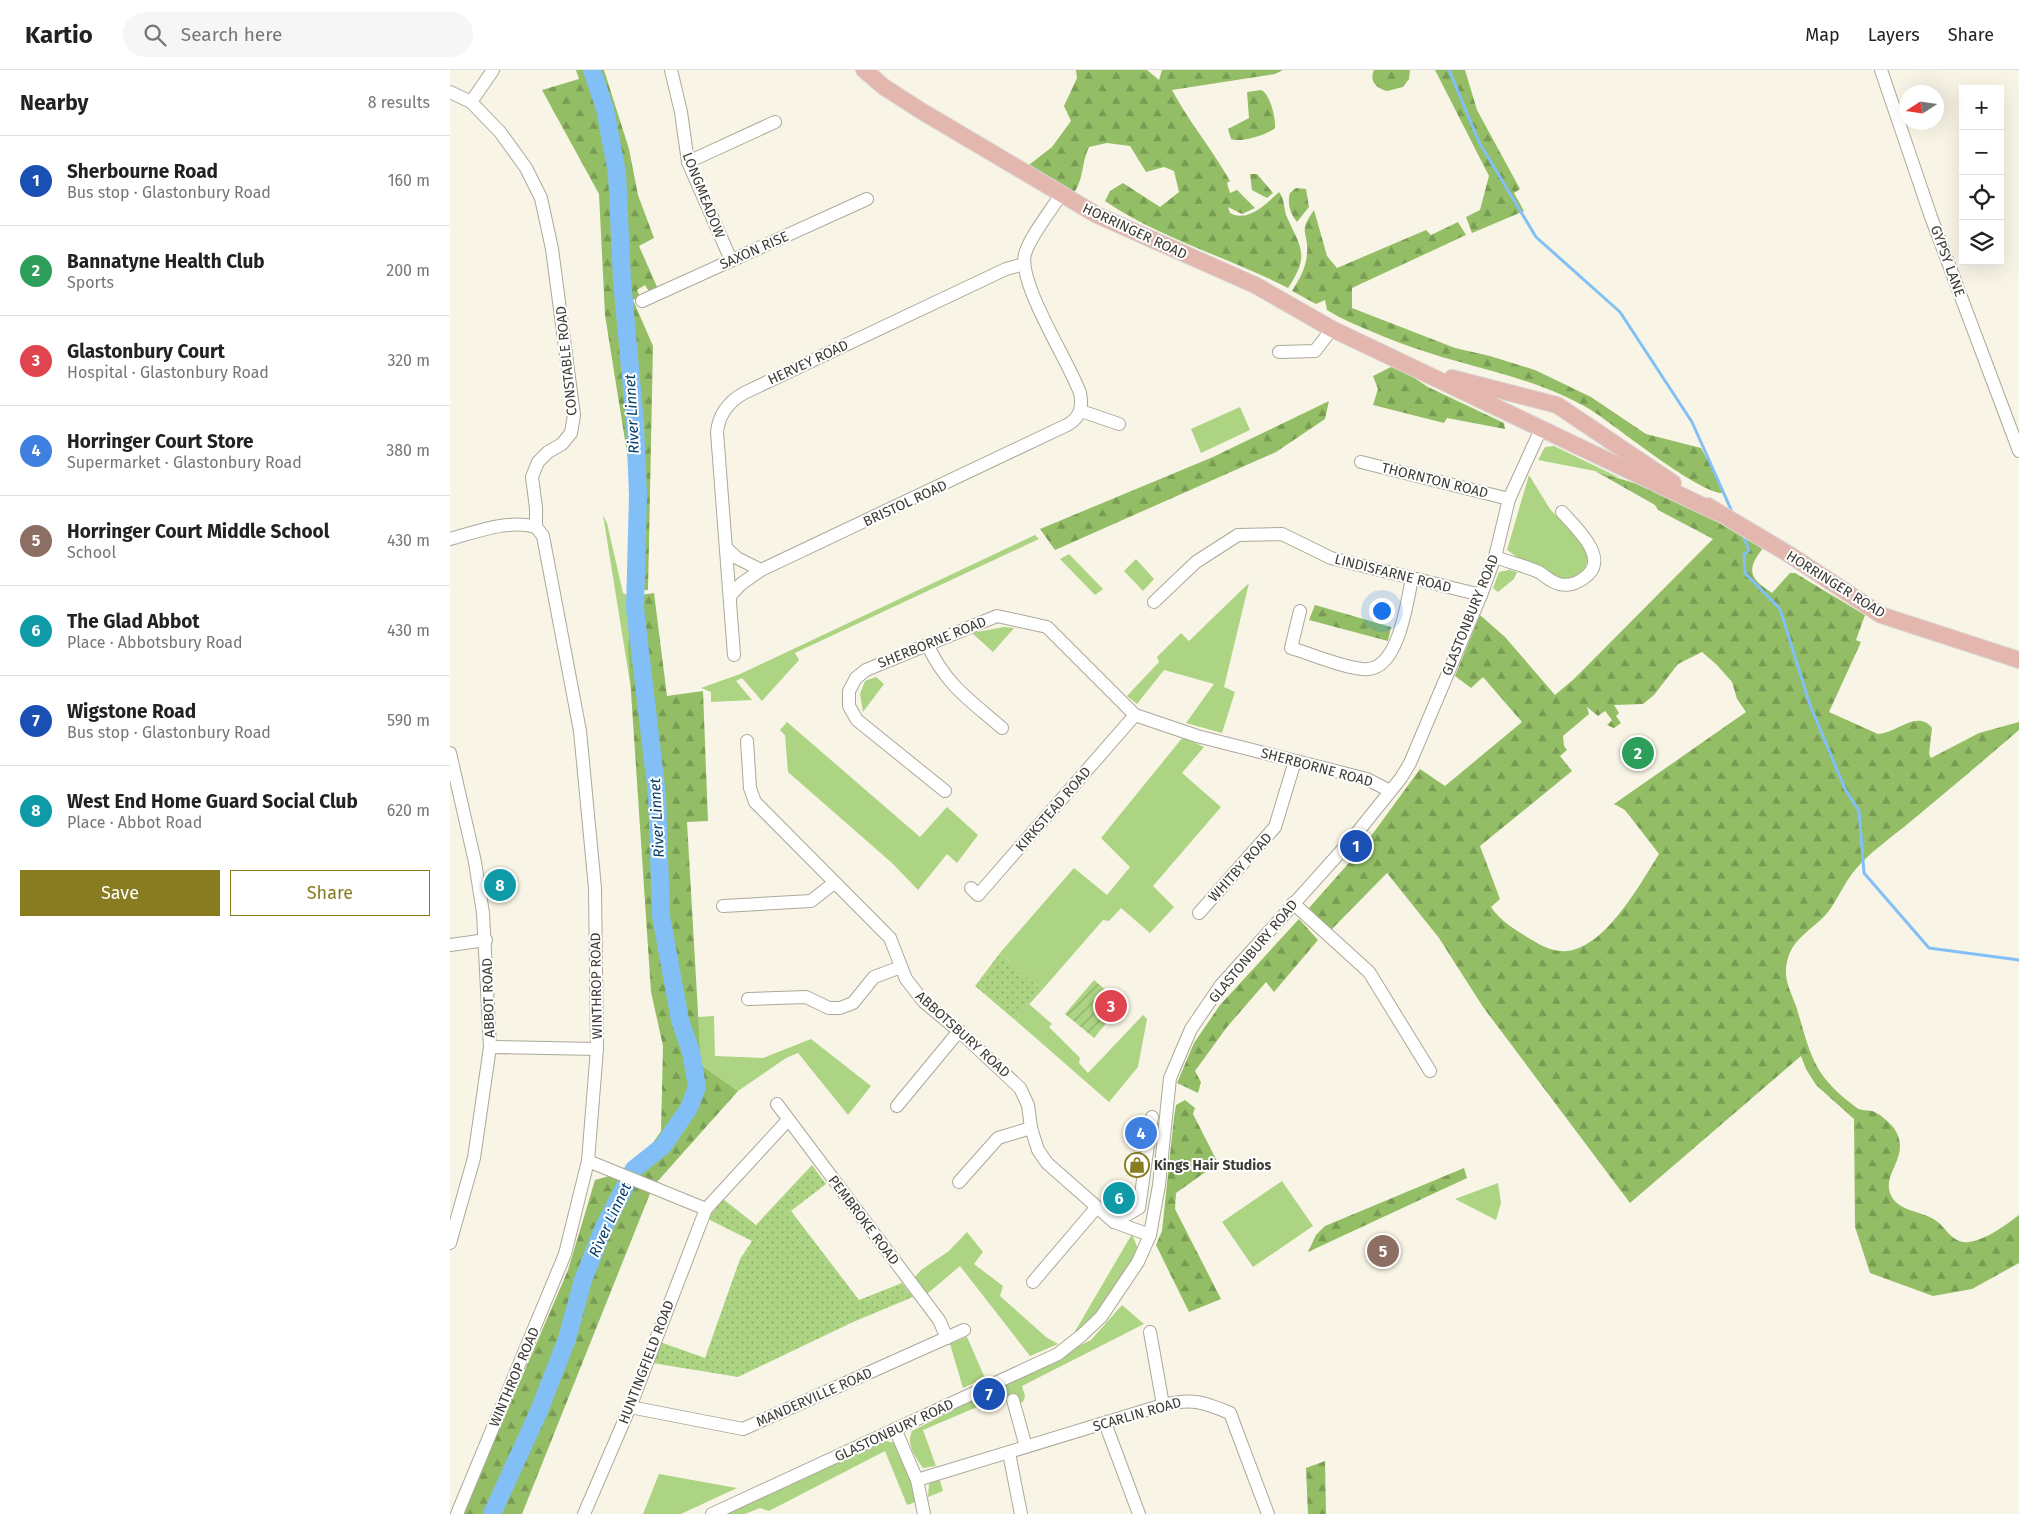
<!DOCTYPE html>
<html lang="en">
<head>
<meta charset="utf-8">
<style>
	:root { --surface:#fff; --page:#f6f6f6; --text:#222; --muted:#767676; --line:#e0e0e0; --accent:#887b20 }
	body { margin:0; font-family:"Fira Sans",sans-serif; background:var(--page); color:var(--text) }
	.controls { position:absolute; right:15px; top:15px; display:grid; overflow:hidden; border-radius:0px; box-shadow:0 5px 20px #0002 }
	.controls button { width:45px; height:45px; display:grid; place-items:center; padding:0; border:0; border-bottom:1px solid var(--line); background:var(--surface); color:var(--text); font:25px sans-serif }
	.compass { position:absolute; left:1449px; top:15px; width:45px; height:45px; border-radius:50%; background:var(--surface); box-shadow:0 5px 20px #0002; rotate:258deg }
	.you { position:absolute; left:931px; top:540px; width:18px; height:18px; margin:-12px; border:4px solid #fff; border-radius:50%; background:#1a73e8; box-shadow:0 0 0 8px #1a73e833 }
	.badge { display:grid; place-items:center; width:32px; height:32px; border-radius:50%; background:var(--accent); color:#fff; font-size:16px; font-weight:700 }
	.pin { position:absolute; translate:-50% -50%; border:2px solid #fff; box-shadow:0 1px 5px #0006 }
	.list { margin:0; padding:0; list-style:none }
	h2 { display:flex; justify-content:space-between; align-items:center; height:65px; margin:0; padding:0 20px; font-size:21px }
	h2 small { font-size:16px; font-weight:400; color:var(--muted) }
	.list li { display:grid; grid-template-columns:32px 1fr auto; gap:15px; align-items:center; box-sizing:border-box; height:90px; padding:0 20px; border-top:1px solid var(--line) }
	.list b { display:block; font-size:19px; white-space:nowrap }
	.list p { margin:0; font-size:16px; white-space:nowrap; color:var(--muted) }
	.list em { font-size:16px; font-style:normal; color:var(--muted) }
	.actions { display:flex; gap:10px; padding:15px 20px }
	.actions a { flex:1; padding:11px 0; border:1px solid var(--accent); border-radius:0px; text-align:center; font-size:18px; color:var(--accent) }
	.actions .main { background:var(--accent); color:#fff }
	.icon { flex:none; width:28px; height:28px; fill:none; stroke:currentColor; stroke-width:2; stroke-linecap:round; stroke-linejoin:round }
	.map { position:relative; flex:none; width:1569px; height:1444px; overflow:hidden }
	header { display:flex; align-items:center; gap:30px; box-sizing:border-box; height:70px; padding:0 25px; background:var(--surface); border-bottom:1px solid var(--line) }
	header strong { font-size:24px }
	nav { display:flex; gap:28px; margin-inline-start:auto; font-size:18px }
	.search { width:350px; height:45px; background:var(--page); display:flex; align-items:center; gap:12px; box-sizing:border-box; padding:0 18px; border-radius:28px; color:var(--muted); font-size:19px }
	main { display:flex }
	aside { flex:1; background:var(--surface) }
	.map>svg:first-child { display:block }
	.grass { fill:#acd483 }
	.forest { fill:url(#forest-firs); fill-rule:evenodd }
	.park { fill:url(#park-dots) }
	.garden { fill:url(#garden-furrows) }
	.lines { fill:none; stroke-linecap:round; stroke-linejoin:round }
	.stream { stroke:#83bff7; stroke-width:3 }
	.river { stroke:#83bff7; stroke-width:18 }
	.minor-casing { stroke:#aca89a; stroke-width:14 }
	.major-casing { stroke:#d8d8d7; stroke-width:18 }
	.minor { stroke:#fff; stroke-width:12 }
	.major { stroke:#e4b7ae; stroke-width:16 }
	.labels { text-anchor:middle; stroke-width:4; stroke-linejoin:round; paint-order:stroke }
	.street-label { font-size:14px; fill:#3c3b35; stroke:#fff }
	.poi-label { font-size:14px; font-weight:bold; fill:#3c3b35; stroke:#fff; text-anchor:start }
	.water-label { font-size:15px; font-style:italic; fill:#023f6b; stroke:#fff }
</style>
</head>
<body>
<header>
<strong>Kartio</strong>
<div class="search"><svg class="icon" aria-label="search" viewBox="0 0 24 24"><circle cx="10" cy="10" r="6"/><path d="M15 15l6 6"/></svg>Search here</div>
<nav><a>Map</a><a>Layers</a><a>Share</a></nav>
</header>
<main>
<aside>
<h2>Nearby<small>8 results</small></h2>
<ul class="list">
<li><span class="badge" style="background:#1a4fb4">1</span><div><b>Sherbourne Road</b><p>Bus stop · Glastonbury Road</p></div><em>160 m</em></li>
<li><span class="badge" style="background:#2e9e5b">2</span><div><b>Bannatyne Health Club</b><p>Sports</p></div><em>200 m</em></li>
<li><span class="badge" style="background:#e0444e">3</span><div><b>Glastonbury Court</b><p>Hospital · Glastonbury Road</p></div><em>320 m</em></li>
<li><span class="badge" style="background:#3f7fe0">4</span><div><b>Horringer Court Store</b><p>Supermarket · Glastonbury Road</p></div><em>380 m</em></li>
<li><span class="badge" style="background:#8d6e63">5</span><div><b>Horringer Court Middle School</b><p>School</p></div><em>430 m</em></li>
<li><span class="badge" style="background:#0f9aa8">6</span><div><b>The Glad Abbot</b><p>Place · Abbotsbury Road</p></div><em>430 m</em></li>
<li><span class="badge" style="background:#1a4fb4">7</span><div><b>Wigstone Road</b><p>Bus stop · Glastonbury Road</p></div><em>590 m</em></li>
<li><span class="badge" style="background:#0f9aa8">8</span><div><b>West End Home Guard Social Club</b><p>Place · Abbot Road</p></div><em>620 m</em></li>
</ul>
<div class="actions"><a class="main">Save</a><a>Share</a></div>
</aside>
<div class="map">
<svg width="1569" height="1444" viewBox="0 0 1569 1444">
	<defs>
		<pattern id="forest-firs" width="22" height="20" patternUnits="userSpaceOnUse" patternTransform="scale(1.25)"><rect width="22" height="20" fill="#93be65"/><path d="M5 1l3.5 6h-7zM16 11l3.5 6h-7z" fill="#799c54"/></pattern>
		<pattern id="park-dots" width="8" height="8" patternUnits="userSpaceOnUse" patternTransform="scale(1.25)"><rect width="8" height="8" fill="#acd483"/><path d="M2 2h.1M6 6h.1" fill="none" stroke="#8dad6c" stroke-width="1.8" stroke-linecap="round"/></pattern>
		<pattern id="garden-furrows" width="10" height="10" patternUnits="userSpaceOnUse" patternTransform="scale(1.25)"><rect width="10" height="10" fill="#acd483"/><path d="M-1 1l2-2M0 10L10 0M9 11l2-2" fill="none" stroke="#8dad6c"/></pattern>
	</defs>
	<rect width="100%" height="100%" fill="#f9f5e6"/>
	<!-- grass -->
	<g class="grass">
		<path d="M790,337L800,360L751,383L741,359Z"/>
		<path d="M1104,376L1170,408L1145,401L1088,390L1095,377Z"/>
		<path d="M1079,405L1100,439L1133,474L1139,485L1134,502C1129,505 1122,510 1115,509C1095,507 1073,491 1057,480Z"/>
		<path d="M153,445L157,453L173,523L178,526L181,619Z"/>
		<path d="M585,465L589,469L349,581L345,583L349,590L312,631L292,608L286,611L302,630L261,632V622L251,618L290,604Z"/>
		<path d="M619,484L653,519L645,525L610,489Z"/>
		<path d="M686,489L704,509L693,521L674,501Z"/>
		<path d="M1059,500L1067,502L1064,509L1048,522L1043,518L1049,502Z"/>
		<path d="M799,513L774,617L785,622L772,663L736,653L764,614L714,600L687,634L677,626L709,592L707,587L731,563L739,571Z"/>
		<path d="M554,557L564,558L543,582L522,563Z"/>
		<path d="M426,607L434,614L413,642L410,624L415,611Z"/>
		<path d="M337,652L470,767L497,737L528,765L507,793L497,784L468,820L442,793L338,702L335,665L330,660Z"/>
		<path d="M733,667L754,677L732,703L771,737L703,816L724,837L700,863L671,838L659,851L653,850L592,920L550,883L624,798L657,825L680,797L651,768Z"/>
		<path d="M579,934L602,954L599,957L630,988L629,993L638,1003L693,945L697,949L688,997L659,1032L565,950Z"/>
		<path d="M264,946L265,986L313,988L361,969L421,1016L398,1045L348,983L336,988L288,1021L251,995L248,947Z"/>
		<path d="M832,1111L863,1156L803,1197L772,1152Z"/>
		<path d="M1048,1113L1051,1133L1046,1150L1005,1129Z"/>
		<path d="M517,1162L533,1182L524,1194L553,1216L550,1226L596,1267L608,1274L580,1286L510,1196L477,1224L465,1207L471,1200L499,1181Z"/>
		<path d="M682,1164L688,1179C674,1205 651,1250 624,1263Z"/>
		<path d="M672,1235L694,1254L572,1316L575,1326L573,1332L565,1335L563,1330L553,1326L473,1360L486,1396L473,1398C465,1386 456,1375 462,1361L641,1270Z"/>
		<path d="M517,1267L535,1308L513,1318L500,1274Z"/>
		<path d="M437,1371L448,1374L472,1430L457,1435L435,1381L319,1441L310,1438L295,1444H265L423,1374Z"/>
		<path d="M209,1404L287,1418L231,1444H193Z"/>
		<path d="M489,1407L493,1421L478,1427L479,1414Z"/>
	</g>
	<!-- forest -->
	<g class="forest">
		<path d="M126,0H141L167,118L174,271L181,281L174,215L170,106L164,66L146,0H154L179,79L188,125L204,168L189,176L208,219L198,220L195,215L187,220L190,227L183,230L203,276L198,520L184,521L185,433L155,245L149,124L92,20L129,9Z"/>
		<path d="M626,0H697L709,10L712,0H833L825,4L722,20C739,52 762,79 780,111L777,113L780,123L787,120L805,138L792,144L778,137L780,143C798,153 816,134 829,122C834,127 834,138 836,145C850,177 861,184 838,218C778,187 711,169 655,131L660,121L673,113L710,137L729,122L724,101L714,97L696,102L680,76L657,73L639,77C631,94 634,110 623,124L575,98L602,77L621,51L614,36L627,8Z"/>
		<path d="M924,0H960L959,9L953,17L937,21C926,18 919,11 924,0Z"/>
		<path d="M985,0H1015L1027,40L1070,119L1064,123L1074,141L1022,163L1016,147L1030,140L1039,106Z"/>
		<path d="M811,20C820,23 826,49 825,58C817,65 790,73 781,69L778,59L799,48L797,22Z"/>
		<path d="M800,104H807L823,123L817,128L802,120Z"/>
		<path d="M846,118L856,119L859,137L847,152C840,144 837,133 840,123Z"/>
		<path d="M864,140L877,186L887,198L976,160L981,165L1008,152L1016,165L902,218V238L1005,278L1040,286L1085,300L1141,327L1196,364L1251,378L1275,423C1253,427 1167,357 1144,342C1102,316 1056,305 1010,292C968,281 927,265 889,247L877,240L875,230L866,234L842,221C849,210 856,198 857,184C859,161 847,164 864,140Z"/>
		<path d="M945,295L978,317L1054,353L1055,359L997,348L994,353L923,335L928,319L923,306Z"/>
		<path d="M879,331L875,349L826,382L605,480L590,459L763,387Z"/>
		<path d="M1145,401L1200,418L1276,454L1313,478C1296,500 1299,508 1322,523L1340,503H1345L1415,545L1406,570L1411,572L1379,642L1428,664C1446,664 1467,639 1482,658L1479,684L1481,688L1529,663L1569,652V660C1533,691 1496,722 1460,752C1442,767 1420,782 1405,800C1394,813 1388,829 1378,842C1365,858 1344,867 1338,888C1332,907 1340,919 1346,936C1361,985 1362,1005 1407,1038C1412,1041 1417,1040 1422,1041C1429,1043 1439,1052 1443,1057C1462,1082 1436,1100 1439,1119C1443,1142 1471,1140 1485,1150C1497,1158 1502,1174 1519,1172C1538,1169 1554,1156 1569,1145V1193L1522,1219L1483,1226L1420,1203L1405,1157L1404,1049L1366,1015L1356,999L1351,986L1180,1133L1033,937L989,868L937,803L880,861L859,838L913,777L970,699L995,716L1072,652L1033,607L1021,618L1005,606L1030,545L1055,567L1105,625L1124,609L1263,469L1208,440L1205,435ZM1252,582L1267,595L1282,612L1287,629L1296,642L1164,734L1175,740L1209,784C1190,814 1152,885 1110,881C1100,880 1090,875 1082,870C1067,861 1050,851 1041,837L1050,829L1030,776L1122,701L1110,686L1117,680L1114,676L1113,666L1139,644L1137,637L1148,646L1155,641L1162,650L1157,655L1164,658L1171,653L1166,646L1169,643L1164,635L1193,634L1204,625L1228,594Z"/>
		<path d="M204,523L217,626L253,621L258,751L237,752L251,995L288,1021L207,1112L182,1104L211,1061L213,976L201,922L178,577L183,526Z"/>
		<path d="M865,535L941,557L938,571L859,550Z"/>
		<path d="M849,849L868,870L824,922L816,912L777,957L745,1001L751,1012L748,1023L727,1013L744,973L770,935Z"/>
		<path d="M735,1030L745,1038L743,1044L768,1093L726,1123L725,1139L771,1229L739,1242L706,1175L712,1161L724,1047L726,1035Z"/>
		<path d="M1014,1098L1017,1108L858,1182L866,1165L875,1156Z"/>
		<path d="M159,1106L201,1121L72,1444H13L118,1200L145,1110ZM173,1122H174L148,1177L154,1157Z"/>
		<path d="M875,1391L876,1444H858L856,1398Z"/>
	</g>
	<!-- park -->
	<g class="park">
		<path d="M550,883L592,920L565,950L525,916Z"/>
		<path d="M362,1095L376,1114L341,1141L409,1230L452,1213L463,1227L403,1252L288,1307L202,1293L210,1272L255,1288L290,1189L302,1171L258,1149L273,1129L306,1155Z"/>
	</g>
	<!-- garden -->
	<path class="garden" d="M644,910L672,934L644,968L615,944Z"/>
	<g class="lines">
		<!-- stream -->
		<g class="stream">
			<path d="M999,0L1029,72L1086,167L1170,242L1242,352L1283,444"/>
			<path d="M1292,463L1299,480L1294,485L1295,503L1330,539L1360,635L1395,719L1409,741L1414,803L1479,878L1569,890"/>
		</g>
		<!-- river -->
		<path class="river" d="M42,1444L89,1341L117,1269L133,1210L154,1157L184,1099L213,1076L239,1038L247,1017L241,982L230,950L211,846L207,725L185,538L188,425L185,353L172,210L167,103L155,39L142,0"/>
		<defs>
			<g id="minor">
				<path d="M43,0L21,32L50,62L76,98L91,128L102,179L124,345L121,363L112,374L98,382L88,392L82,407L86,438V457"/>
				<path d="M221,0L231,42L238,92L281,190"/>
				<path d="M1431,0L1481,147L1569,381"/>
				<path d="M0,22L21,32"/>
				<path d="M238,92L325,52"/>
				<path d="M192,231L417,129"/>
				<path d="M829,282L865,281L882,259"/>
				<path d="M631,341L669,354"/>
				<path d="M911,392L1059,429"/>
				<path d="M0,469C26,462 59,449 86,457L93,466L130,661L145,818L147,979L138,1091L115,1184L7,1444"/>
				<path d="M276,478L287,488L311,500"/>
				<path d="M1045,487C1059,492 1075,496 1089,502C1095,506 1101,512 1109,514C1118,516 1126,514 1134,508C1162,489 1125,457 1112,442"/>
				<path d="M280,526L291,514L311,500L617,355C630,348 633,337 630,323C619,292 567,212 575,184C580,166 601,141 611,124"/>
				<path d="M704,532L746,492L788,465L832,464L881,488L1031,525"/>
				<path d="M850,541L841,578C859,583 901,601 918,599C949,597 957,532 962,508"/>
				<path d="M478,576C497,616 520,630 552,658"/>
				<path d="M284,585L267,362C269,344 278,332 294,323L556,199L574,194"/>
				<path d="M297,671L300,718L305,732L440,868L456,909L474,932L509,961L570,1018L578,1035L581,1058L588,1080L597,1093L664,1152L700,1165"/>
				<path d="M0,683L25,792L33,843L40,977L24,1088L0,1173"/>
				<path d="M495,721L407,650L399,636V621L406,608L416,600L547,546L597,557L685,645L747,666L917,709L940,721"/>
				<path d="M521,818L528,825L685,645"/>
				<path d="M843,833L919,902L980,1001"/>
				<path d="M273,836L361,831L384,813"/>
				<path d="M749,843L825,757L845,691"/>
				<path d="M0,875L36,870"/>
				<path d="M298,929L356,927L379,938H390L403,933L424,907L451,897"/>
				<path d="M40,977L147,979"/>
				<path d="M327,1034L489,1250L497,1268"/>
				<path d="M447,1036L509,961"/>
				<path d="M138,1091L256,1139"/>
				<path d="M509,1112L548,1068L581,1058"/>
				<path d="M664,1152L689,1138L702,1047"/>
				<path d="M583,1212L646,1138"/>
				<path d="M700,1262L713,1335"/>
				<path d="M563,1330L576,1377"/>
				<path d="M180,1337L293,1359L514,1260"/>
				<path d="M655,1353L689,1444"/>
				<path d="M445,1359L467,1410L474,1444"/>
				<path d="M559,1383L571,1444"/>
				<path d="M467,1410L713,1335C743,1328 753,1332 780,1343L818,1444"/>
				<path d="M134,1444L180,1337L256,1139L338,1050"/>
				<path d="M262,1444L608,1284L632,1265L651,1247L688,1192L700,1165L709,1115L720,1008L741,959L771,915L902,769L951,708L960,693L1031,525L1045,487L1059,429L1091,359"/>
			</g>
			<g id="major">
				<path d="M414,0L434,17L473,42L647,145L805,215L882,259L1266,442"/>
				<path d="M1002,308L1107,335L1223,413"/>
				<path d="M1258,436L1340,485L1431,545L1569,590"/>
			</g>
		</defs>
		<!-- minor casing -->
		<use href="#minor" class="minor-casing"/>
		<!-- major casing -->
		<use href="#major" class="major-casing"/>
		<!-- minor -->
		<use href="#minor" class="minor"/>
		<!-- major -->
		<use href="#major" class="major"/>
	</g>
	<!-- icons -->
	<defs>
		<symbol id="shop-ring" viewBox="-11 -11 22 22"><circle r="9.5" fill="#fff" stroke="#887b20" stroke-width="1.5"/><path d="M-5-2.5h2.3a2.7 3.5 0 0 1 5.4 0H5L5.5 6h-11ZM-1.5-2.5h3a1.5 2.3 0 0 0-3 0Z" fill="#887b20"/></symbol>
	</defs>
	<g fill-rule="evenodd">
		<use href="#shop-ring" x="673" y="1081" width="28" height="28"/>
	</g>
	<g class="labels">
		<!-- street labels -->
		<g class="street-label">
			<text transform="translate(254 125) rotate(68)" y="5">LONGMEADOW</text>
			<text transform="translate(685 161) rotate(25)" y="5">HORRINGER ROAD</text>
			<text transform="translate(304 180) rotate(-24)" y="5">SAXON RISE</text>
			<text transform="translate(1498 191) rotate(70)" y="5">GYPSY LANE</text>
			<text transform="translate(116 291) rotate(-96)" y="5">CONSTABLE ROAD</text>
			<text transform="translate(358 292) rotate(-25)" y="5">HERVEY ROAD</text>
			<text transform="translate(985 410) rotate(14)" y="5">THORNTON ROAD</text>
			<text transform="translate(455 433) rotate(-25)" y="5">BRISTOL ROAD</text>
			<text transform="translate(943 503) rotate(14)" y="5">LINDISFARNE ROAD</text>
			<text transform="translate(1386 514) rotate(32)" y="5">HORRINGER ROAD</text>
			<text transform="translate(1020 545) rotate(-68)" y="5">GLASTONBURY ROAD</text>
			<text transform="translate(482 572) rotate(-22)" y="5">SHERBORNE ROAD</text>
			<text transform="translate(867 697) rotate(15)" y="5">SHERBORNE ROAD</text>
			<text transform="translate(603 739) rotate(-49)" y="5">KIRKSTEAD ROAD</text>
			<text transform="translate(790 797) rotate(-48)" y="5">WHITBY ROAD</text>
			<text transform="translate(803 881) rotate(-50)" y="5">GLASTONBURY ROAD</text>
			<text transform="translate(146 916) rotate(-91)" y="5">WINTHROP ROAD</text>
			<text transform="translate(38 928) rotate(-92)" y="5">ABBOT ROAD</text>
			<text transform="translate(513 964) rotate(42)" y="5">ABBOTSBURY ROAD</text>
			<text transform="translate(414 1150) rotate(53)" y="5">PEMBROKE ROAD</text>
			<text transform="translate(196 1292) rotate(-69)" y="5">HUNTINGFIELD ROAD</text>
			<text transform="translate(64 1307) rotate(-67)" y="5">WINTHROP ROAD</text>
			<text transform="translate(364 1327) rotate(-24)" y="5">MANDERVILLE ROAD</text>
			<text transform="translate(687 1344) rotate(-16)" y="5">SCARLIN ROAD</text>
			<text transform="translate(444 1360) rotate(-25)" y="5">GLASTONBURY ROAD</text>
		</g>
		<!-- poi labels -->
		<g class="poi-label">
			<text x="704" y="1100">Kings Hair Studios</text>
		</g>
		<!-- water labels -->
		<g class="water-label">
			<text transform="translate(182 344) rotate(-93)" y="5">River Linnet</text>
			<text transform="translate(207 748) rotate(-93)" y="5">River Linnet</text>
			<text transform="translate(160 1150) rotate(-65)" y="5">River Linnet</text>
		</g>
	</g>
</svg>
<div class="controls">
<button>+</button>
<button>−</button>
<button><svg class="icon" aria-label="locate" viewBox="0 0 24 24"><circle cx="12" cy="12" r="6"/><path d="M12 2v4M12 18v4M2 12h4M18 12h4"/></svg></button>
<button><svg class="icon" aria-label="layers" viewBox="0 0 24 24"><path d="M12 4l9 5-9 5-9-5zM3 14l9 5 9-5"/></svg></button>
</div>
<svg class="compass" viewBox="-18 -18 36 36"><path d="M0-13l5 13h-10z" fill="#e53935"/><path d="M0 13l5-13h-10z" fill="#767676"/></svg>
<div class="you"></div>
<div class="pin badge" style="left:906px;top:776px;background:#1a4fb4">1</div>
<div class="pin badge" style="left:1188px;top:683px;background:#2e9e5b">2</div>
<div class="pin badge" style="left:661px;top:936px;background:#e0444e">3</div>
<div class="pin badge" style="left:691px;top:1063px;background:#3f7fe0">4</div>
<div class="pin badge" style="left:933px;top:1181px;background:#8d6e63">5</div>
<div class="pin badge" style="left:669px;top:1128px;background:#0f9aa8">6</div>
<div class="pin badge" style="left:539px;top:1324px;background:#1a4fb4">7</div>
<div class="pin badge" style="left:50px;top:815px;background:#0f9aa8">8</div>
</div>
</main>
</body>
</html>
